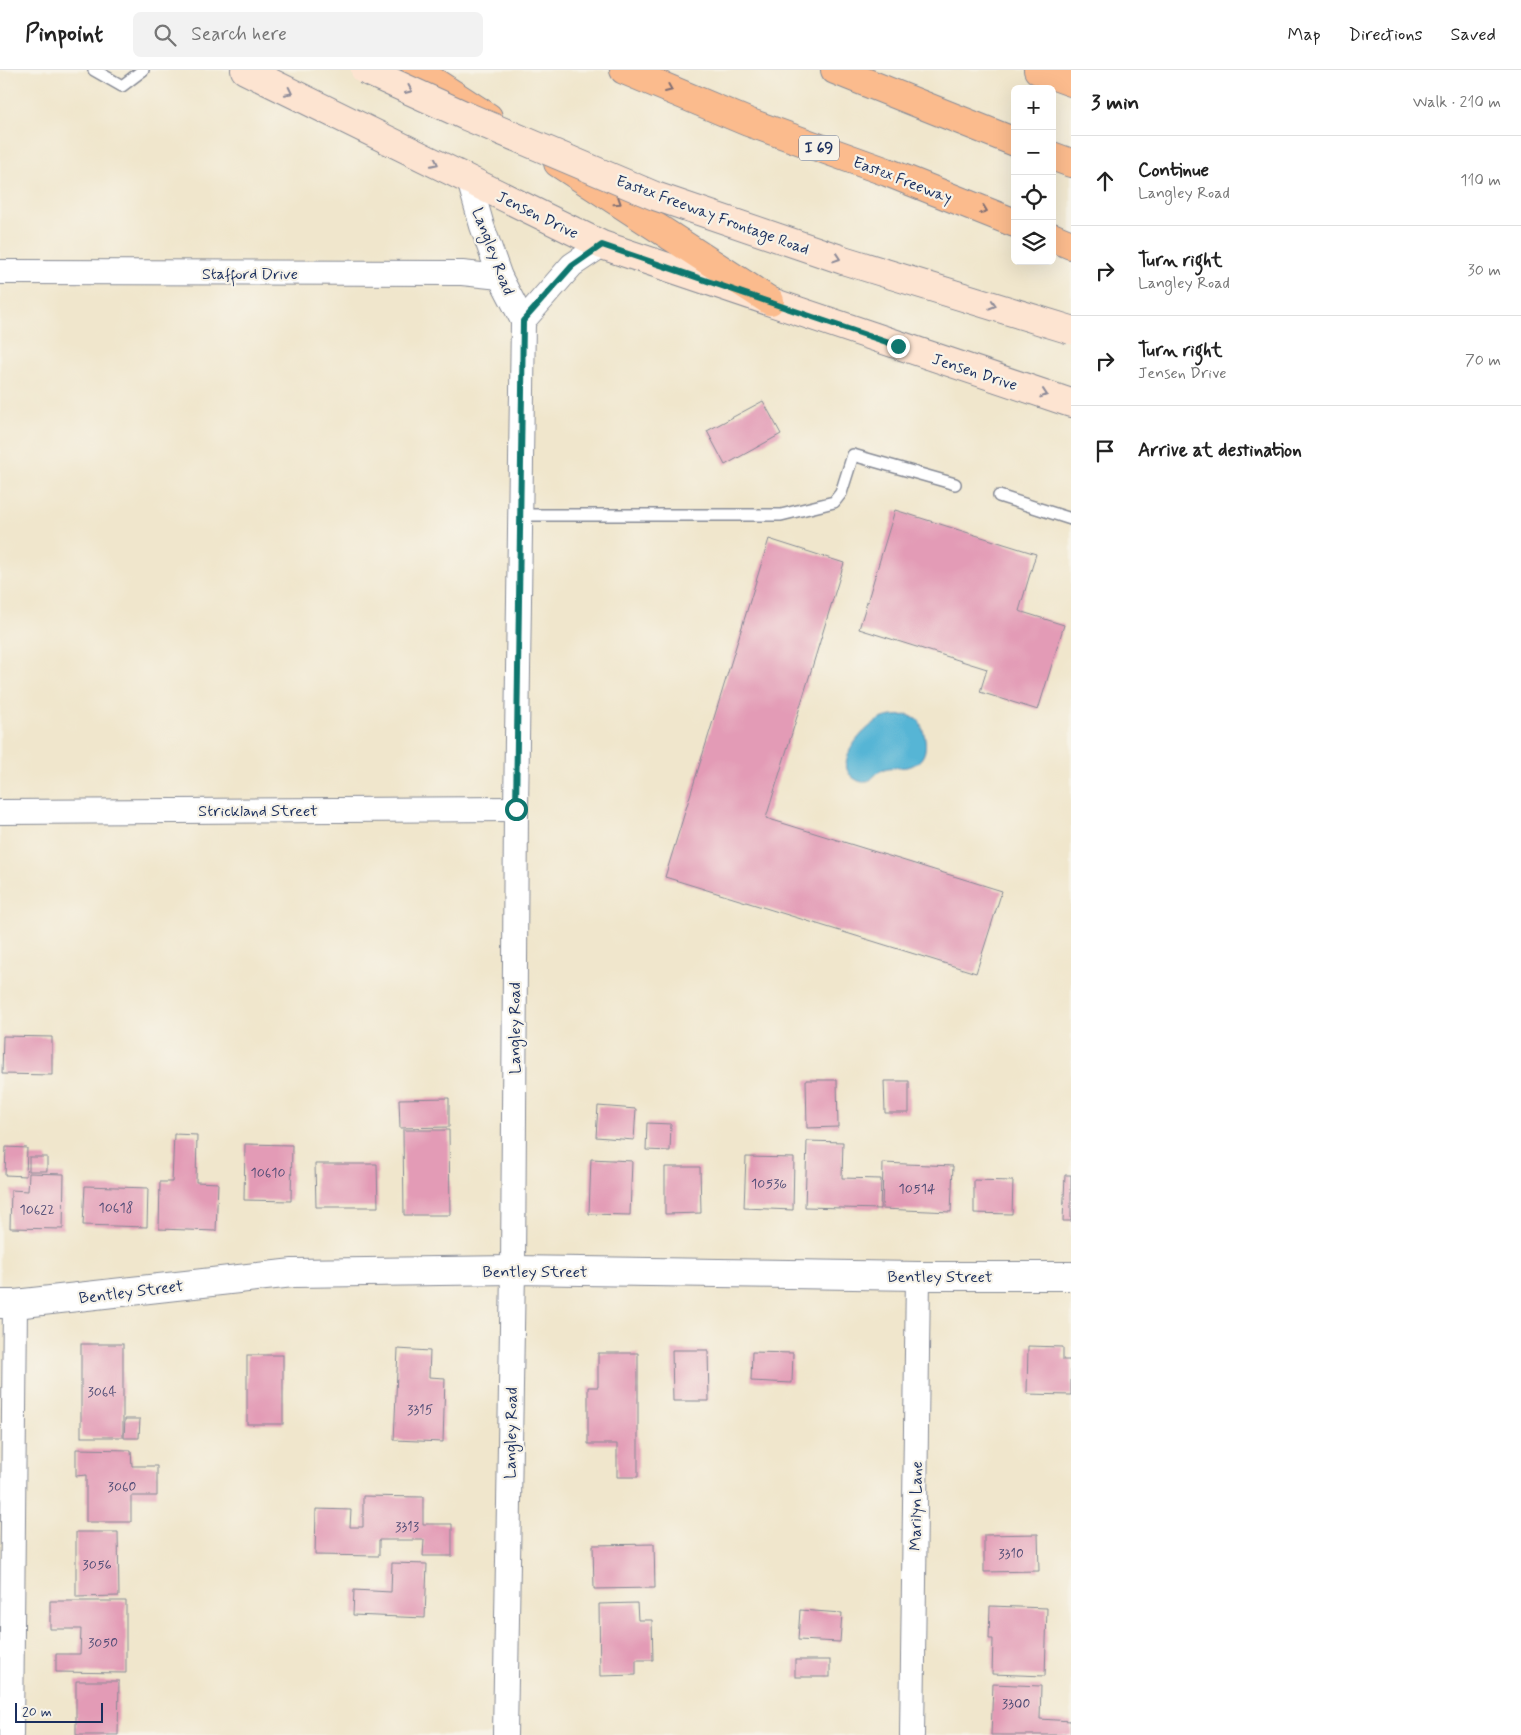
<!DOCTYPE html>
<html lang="en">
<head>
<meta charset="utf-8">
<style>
	:root { --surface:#fff; --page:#f2f2f2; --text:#222; --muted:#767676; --line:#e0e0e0 }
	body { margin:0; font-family:Mynerve,sans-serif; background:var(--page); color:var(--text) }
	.controls { position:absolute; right:15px; top:15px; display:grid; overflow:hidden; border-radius:8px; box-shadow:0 5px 20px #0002 }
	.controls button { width:45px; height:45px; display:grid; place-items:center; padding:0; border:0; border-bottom:1px solid var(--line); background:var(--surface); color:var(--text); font:25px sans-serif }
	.scale { position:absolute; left:15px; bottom:12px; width:88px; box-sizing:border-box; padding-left:5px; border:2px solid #1b2f5e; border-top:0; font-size:14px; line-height:18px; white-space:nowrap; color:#1b2f5e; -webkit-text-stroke:4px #f7f3e8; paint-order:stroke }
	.stop { position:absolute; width:15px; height:15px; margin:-11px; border:4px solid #0f766e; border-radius:50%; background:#fff }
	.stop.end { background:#0f766e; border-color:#fff; box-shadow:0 1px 5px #0008 }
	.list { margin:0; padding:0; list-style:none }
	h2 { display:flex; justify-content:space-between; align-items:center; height:65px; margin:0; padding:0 20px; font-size:21px }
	h2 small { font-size:16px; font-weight:400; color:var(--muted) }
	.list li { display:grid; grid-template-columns:32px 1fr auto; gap:15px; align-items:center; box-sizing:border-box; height:90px; padding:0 20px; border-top:1px solid var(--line) }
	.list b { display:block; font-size:19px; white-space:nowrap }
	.list p { margin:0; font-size:16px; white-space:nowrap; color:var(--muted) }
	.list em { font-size:16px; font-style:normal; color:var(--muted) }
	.icon { flex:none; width:28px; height:28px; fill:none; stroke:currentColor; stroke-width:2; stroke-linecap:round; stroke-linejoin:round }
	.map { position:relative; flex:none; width:1071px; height:1665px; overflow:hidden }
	header { display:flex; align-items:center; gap:30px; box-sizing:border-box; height:70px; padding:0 25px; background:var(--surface); border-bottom:1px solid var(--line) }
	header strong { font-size:24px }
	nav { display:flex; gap:28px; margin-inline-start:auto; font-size:18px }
	.search { width:350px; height:45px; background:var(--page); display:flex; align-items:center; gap:12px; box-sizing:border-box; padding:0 18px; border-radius:8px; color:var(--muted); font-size:19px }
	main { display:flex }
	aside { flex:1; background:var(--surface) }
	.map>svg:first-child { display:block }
	.water { fill:#57b5d5; stroke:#39729a }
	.building { fill:#e39bb6 }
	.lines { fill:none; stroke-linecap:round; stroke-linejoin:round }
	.service-casing { stroke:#868a95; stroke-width:14 }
	.minor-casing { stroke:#868a95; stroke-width:26 }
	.tertiary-casing { stroke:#868a95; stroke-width:30 }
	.secondary-casing { stroke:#868a95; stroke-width:30 }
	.motorway-casing { stroke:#868a95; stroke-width:30 }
	.service { stroke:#fff; stroke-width:11 }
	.minor { stroke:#fff; stroke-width:24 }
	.tertiary { stroke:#fff; stroke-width:28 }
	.secondary { stroke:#fde4d1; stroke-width:28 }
	.motorway { stroke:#fbbb8d; stroke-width:28 }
	.secondary-bridge-casing { stroke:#868a95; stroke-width:30; stroke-linecap:butt }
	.secondary-bridge { stroke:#fde4d1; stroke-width:28 }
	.oneway { stroke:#806e73 }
	.oneway2 { stroke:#8c8a98 }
	.route { stroke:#0f766e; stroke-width:6 }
	.labels { text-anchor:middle; stroke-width:4.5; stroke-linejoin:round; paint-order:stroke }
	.number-label { font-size:14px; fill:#4d4a74 }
	.shield { fill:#f7f3e8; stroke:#5d6a87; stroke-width:1 }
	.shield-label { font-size:15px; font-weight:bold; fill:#1b2f5e }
	.street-label { font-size:16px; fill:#1b2f5e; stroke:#f7f3e8 }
</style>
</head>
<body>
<header>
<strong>Pinpoint</strong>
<div class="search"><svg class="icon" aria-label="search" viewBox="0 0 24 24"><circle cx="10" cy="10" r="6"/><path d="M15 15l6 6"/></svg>Search here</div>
<nav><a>Map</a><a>Directions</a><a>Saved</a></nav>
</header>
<main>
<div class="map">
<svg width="1071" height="1665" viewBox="0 0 1071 1665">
	<rect width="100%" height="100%" fill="#f7f3e8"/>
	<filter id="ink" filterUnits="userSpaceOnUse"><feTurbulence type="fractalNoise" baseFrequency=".02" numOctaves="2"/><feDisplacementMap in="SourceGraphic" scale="10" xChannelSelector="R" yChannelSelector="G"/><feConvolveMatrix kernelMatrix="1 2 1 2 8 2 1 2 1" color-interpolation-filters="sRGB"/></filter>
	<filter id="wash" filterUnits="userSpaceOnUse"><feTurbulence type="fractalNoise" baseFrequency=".0096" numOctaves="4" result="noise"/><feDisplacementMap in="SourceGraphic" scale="20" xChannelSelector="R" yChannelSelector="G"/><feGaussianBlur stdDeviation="1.12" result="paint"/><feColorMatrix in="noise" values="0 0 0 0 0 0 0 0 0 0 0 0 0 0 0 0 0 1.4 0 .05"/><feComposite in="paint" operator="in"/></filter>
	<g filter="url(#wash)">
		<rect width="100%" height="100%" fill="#f0e6cc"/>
		<!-- water -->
		<path class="water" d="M908,645L919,650C926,665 932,688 911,696C903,699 893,696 884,699C873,702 871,719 855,709C830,693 865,656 881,649C889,645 900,646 908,645Z"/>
		<g id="blocks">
			<!-- building -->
			<g class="building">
				<path d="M763,331L781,364L725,395L707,361Z"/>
				<path d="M895,440L1036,484L1019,541L1064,555L1038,640L980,622L987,599L859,559Z"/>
				<path d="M769,469L844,493L766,748L1002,821L976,903L665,807Z"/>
				<path d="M3,966L52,967V1005L2,1004Z"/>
				<path d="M806,1010H837L838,1057L807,1058Z"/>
				<path d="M884,1011H909V1043H885Z"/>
				<path d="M449,1028V1057L400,1058L399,1029Z"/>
				<path d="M598,1036L636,1039L634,1070L596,1067Z"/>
				<path d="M647,1053L671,1054L670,1081L646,1080Z"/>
				<path d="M403,1060H449L450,1145H404Z"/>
				<path d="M174,1064L197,1065L196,1112L218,1113L216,1161L159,1159L160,1112H172Z"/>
				<path d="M807,1071L843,1072L842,1108L881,1109L880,1139L805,1137Z"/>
				<path d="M245,1074L292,1075L291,1131L244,1130Z"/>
				<path d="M6,1077L27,1078L26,1106L5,1105Z"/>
				<rect x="29" y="1087" width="18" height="14"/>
				<path d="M746,1087L794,1088L793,1140L744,1138Z"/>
				<path d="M591,1089L632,1091L630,1145L589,1144Z"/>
				<path d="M883,1093L953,1096L951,1142L882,1139Z"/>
				<path d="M315,1094H377L378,1137H316Z"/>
				<path d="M665,1097H700L701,1143L665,1144Z"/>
				<path d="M29,1103L64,1104L63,1159L10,1158L11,1120L28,1121Z"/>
				<path d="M1065,1105H1071V1151H1063Z"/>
				<path d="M974,1110L1013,1111L1012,1144L974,1143Z"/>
				<path d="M85,1116L148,1118L147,1157L83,1155Z"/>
				<rect x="81" y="1274" width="42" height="93"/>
				<path d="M1028,1276L1063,1277V1290H1071V1325L1027,1324Z"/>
				<path d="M398,1279L430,1281L429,1307L445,1308L443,1372L394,1370Z"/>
				<path d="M672,1280H708L709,1331H673Z"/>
				<path d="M752,1282L793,1283L792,1313L751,1311Z"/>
				<path d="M598,1283H638V1407H617V1374H588V1317H598Z"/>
				<rect x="247" y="1285" width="36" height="69"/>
				<path d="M125,1349H140L139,1368H124Z"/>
				<path d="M76,1379L131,1380L132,1396H157V1426H131V1452H86V1405L76,1406Z"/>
				<path d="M363,1426L423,1427V1454H452V1486H423L424,1470H379V1486L315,1485L316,1439L351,1440L350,1457H363Z"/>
				<path d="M76,1462H118L119,1526L76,1527Z"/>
				<path d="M1038,1464L1039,1501L984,1502V1465Z"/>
				<path d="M654,1474L655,1518L594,1519L593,1475Z"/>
				<path d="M392,1493L427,1494L425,1548L353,1545L354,1520L391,1522Z"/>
				<path d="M50,1531H126V1603L56,1602V1584H80L81,1559H50Z"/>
				<path d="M637,1533L638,1550H652L653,1590H636V1605L600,1606L599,1534Z"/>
				<path d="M990,1536L1047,1538L1045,1606L992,1604L993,1569H989Z"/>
				<path d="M800,1540L842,1543L840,1572L798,1570Z"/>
				<rect x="795" y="1590" width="35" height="17"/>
				<path d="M76,1611H119L118,1665H76Z"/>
				<path d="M993,1614L1041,1616L1040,1649L1071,1651V1665H991Z"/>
			</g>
		</g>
	</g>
	<g filter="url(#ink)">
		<use href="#blocks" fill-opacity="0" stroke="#868a95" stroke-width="1"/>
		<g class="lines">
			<defs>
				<g id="service">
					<path d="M94,0L122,16L143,0"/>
					<path d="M999,426L1071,449"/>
					<path d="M520,445H781L834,432L841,423L853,385L955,414"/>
				</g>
				<g id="minor">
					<path d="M469,110L482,156L500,207L523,251L516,739L513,1200L505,1665"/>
					<path d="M0,202L462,203L500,207"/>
					<path d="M523,251L572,195L602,175"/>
					<path d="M0,742L516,739"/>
					<path d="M11,1665L15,1234"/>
					<path d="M912,1665L918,1206"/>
				</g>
				<path id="tertiary" d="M0,1234H15L293,1203L513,1200L918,1206H1071"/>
				<path id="secondary" d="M245,0L602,175L1071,333"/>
				<g id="motorway">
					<path d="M416,0L488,47"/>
					<path d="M624,0L748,52L887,102L1015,153"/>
					<path d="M835,0L1015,72"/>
					<path d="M1038,0L1071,12"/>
					<path d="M1052,86L1071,93"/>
					<path d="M558,93L770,231"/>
					<path d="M1052,167L1071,175"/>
				</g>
			</defs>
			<!-- service casing -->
			<use href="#service" class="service-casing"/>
			<!-- minor casing -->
			<use href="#minor" class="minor-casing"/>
			<!-- tertiary casing -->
			<use href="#tertiary" class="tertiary-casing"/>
			<!-- secondary casing -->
			<use href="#secondary" class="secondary-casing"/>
			<!-- motorway casing -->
			<use href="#motorway" class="motorway-casing"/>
			<!-- service -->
			<use href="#service" class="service"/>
			<!-- minor -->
			<use href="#minor" class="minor"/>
			<!-- tertiary -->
			<use href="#tertiary" class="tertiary"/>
			<!-- secondary -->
			<use href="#secondary" class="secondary"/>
			<!-- motorway -->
			<use href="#motorway" class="motorway"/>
			<defs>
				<path id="secondary-bridge" d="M365,0L466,46L655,126L843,190L1071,260"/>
			</defs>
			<!-- secondary-bridge casing -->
			<use href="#secondary-bridge" class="secondary-bridge-casing"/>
			<!-- secondary-bridge -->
			<use href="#secondary-bridge" class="secondary-bridge"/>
		</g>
		<!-- one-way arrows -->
		<defs><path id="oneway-chevron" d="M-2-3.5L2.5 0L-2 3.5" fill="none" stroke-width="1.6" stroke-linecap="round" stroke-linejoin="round" transform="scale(1.25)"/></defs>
		<g class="oneway">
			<use href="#oneway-chevron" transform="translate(669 19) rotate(23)"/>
			<use href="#oneway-chevron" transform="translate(618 132) rotate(33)"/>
			<use href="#oneway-chevron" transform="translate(984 140) rotate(21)"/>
		</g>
		<g class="oneway2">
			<use href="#oneway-chevron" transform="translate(409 20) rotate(24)"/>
			<use href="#oneway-chevron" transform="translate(289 22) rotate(26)"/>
			<use href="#oneway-chevron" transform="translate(435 93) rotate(26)"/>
			<use href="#oneway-chevron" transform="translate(837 188) rotate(18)"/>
			<use href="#oneway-chevron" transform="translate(993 235) rotate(17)"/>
			<use href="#oneway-chevron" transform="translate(1044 324) rotate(18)"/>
		</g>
	</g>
	<g class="lines" filter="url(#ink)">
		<!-- route -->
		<path class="route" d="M516,739L523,251L572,196L602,175L898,276"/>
	</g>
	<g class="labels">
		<!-- number labels -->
		<g class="number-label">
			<text x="268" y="1107">10610</text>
			<text x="769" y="1118">10536</text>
			<text x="917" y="1123">10514</text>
			<text x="116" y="1142">10618</text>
			<text x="37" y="1144">10622</text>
			<text x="102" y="1326">3064</text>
			<text x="420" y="1344">3315</text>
			<text x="122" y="1421">3060</text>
			<text x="407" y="1461">3313</text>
			<text x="1011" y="1488">3310</text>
			<text x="97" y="1499">3056</text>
			<text x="103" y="1577">3050</text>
			<text x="1016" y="1638">3300</text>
		</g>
		<!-- shield labels -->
		<rect class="shield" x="799" y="65.5" width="40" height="25" rx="4"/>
		<g class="shield-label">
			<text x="819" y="83">I 69</text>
		</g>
		<!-- street labels -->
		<g class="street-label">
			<text transform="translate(903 109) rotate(21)" y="6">Eastex Freeway</text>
			<text transform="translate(538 144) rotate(26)" y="6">Jensen Drive</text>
			<text transform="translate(713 144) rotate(20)" y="6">Eastex Freeway Frontage Road</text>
			<text transform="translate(494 181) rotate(69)" y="6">Langley Road</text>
			<text x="250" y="209">Stafford Drive</text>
			<text transform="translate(975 301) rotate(18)" y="6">Jensen Drive</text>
			<text x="258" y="746">Strickland Street</text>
			<text transform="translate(514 958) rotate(-90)" y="6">Langley Road</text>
			<text x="535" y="1207">Bentley Street</text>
			<text x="940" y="1212">Bentley Street</text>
			<text transform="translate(131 1221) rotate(-7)" y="6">Bentley Street</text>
			<text transform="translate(510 1363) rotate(-89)" y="6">Langley Road</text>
			<text transform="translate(915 1436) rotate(-89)" y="6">Marilyn Lane</text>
		</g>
	</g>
</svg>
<div class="controls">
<button>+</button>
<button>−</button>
<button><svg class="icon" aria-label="locate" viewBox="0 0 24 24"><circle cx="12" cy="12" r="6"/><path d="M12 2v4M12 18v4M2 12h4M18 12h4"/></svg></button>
<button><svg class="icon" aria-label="layers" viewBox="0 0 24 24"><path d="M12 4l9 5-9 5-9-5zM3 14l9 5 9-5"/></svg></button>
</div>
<div class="scale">20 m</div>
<div class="stop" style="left:516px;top:739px"></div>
<div class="stop end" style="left:898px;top:276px"></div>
</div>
<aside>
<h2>3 min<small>Walk · 210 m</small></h2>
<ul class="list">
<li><svg class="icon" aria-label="ahead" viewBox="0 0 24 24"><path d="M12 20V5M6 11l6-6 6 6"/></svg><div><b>Continue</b><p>Langley Road</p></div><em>110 m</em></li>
<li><svg class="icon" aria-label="right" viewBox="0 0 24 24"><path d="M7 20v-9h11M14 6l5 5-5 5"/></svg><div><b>Turn right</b><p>Langley Road</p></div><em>30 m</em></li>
<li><svg class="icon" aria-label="right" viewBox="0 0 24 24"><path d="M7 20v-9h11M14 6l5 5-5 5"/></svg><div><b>Turn right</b><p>Jensen Drive</p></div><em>70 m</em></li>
<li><svg class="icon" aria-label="arrive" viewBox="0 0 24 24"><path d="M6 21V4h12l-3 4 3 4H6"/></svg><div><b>Arrive at destination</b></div></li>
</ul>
</aside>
</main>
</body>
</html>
